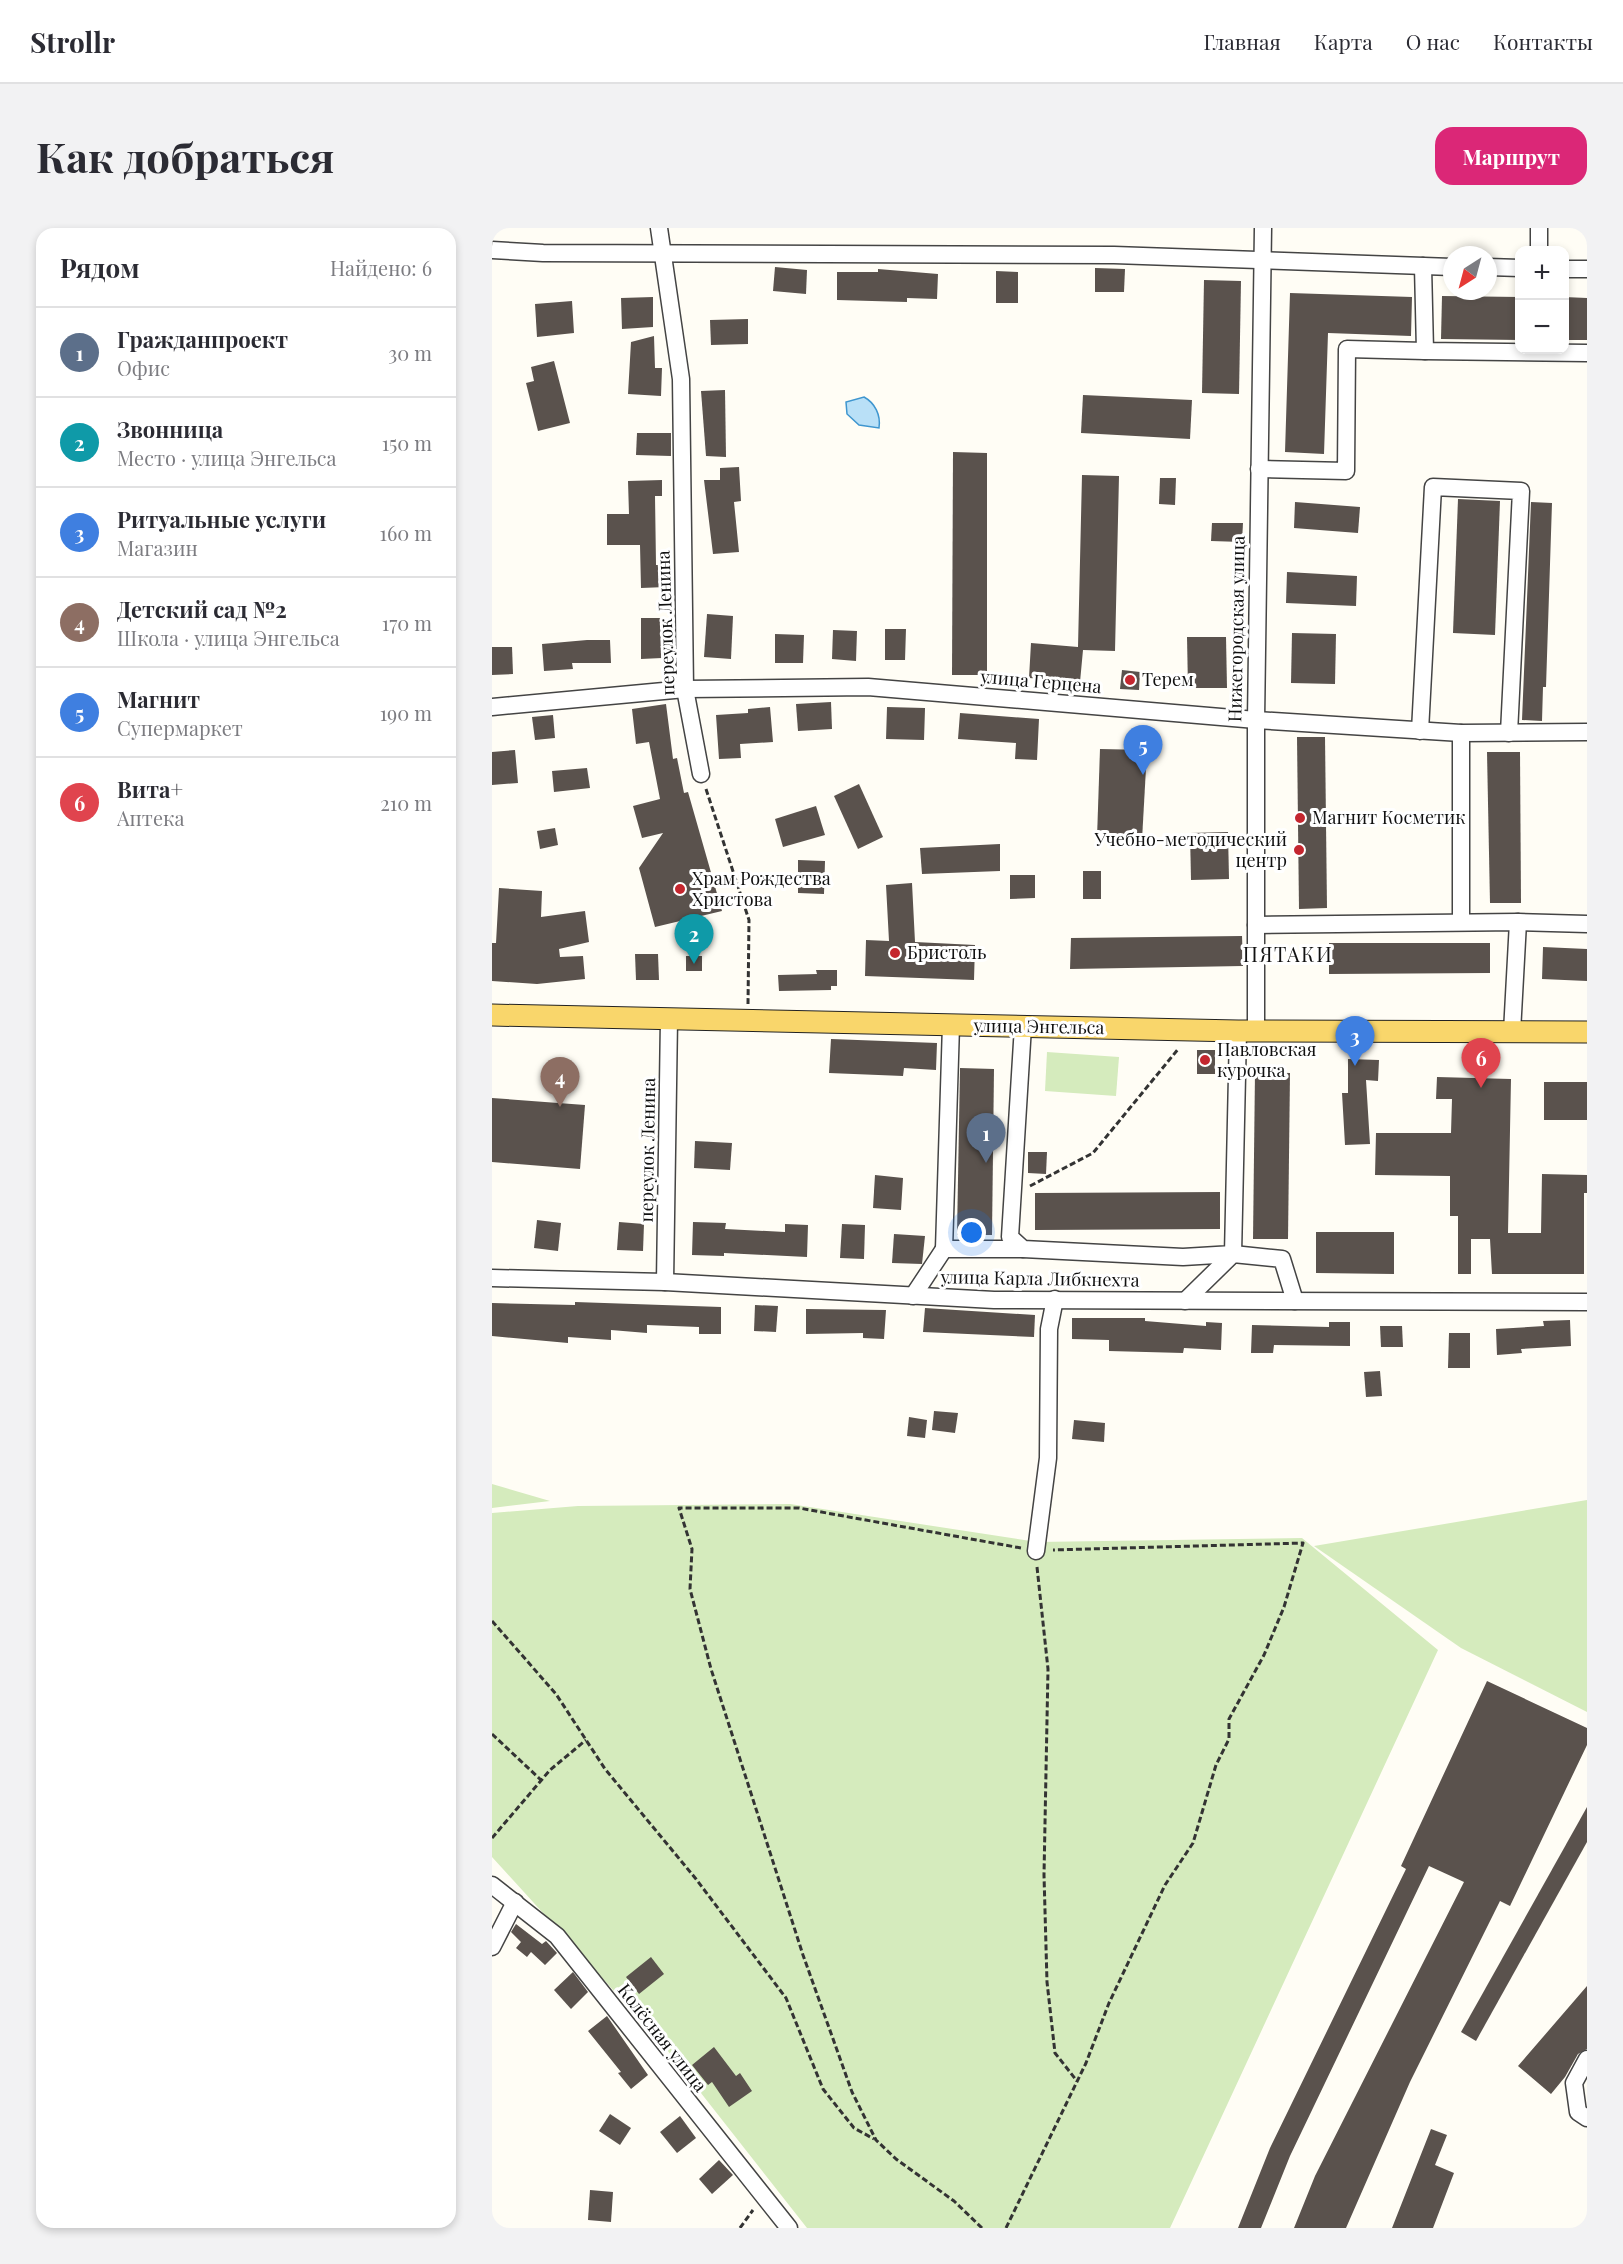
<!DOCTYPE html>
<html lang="ru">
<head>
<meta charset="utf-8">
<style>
	:root { --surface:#fff; --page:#f2f2f3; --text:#2b2b33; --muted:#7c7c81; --line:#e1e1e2; --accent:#db2777 }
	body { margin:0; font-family:"Playfair Display",serif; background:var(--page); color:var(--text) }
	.controls { position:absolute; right:18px; top:18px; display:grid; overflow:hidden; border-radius:12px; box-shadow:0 3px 9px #0003 }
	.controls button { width:54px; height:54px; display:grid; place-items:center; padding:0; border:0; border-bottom:2px solid var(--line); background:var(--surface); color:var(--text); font:30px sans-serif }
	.compass { position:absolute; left:951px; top:18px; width:54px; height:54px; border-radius:50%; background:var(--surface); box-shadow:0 3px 9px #0003; rotate:216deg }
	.you { position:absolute; left:480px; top:1005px; width:21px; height:21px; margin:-15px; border:4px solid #fff; border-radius:50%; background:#1a73e8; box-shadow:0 0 0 9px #1a73e833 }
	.badge { display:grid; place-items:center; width:39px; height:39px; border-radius:50%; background:var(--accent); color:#fff; font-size:20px; font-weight:700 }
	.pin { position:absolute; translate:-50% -50px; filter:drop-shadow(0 2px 3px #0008) }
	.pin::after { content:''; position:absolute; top:32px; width:21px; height:18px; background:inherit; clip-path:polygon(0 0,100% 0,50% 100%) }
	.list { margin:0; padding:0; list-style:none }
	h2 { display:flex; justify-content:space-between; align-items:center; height:78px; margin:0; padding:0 24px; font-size:26px }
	h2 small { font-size:20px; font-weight:400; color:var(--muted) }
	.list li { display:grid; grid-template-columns:39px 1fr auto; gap:18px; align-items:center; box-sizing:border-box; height:90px; padding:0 24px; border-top:2px solid var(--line) }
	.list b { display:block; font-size:22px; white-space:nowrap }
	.list p { margin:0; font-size:20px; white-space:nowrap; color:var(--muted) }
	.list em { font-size:20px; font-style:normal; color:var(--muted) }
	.map { position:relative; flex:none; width:1095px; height:2000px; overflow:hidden; border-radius:18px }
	header { display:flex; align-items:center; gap:36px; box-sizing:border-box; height:84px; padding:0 30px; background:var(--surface); border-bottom:2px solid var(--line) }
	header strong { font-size:28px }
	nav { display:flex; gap:33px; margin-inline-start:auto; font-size:21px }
	.intro { display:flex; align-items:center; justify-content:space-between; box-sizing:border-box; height:144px; padding:0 36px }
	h1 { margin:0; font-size:42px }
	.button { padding:15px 27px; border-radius:18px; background:var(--accent); color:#fff; font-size:21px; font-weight:700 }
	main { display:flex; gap:36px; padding:0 36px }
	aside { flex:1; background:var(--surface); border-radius:18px; box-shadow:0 3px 9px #0003 }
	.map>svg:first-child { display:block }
	.green { fill:#d5ebbd }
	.water { fill:#b9e0f7; stroke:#3f96cf; stroke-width:1.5 }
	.building { fill:#5a524d }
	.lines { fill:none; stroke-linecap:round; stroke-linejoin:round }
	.minor-casing { stroke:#444; stroke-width:19 }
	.major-casing { stroke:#222; stroke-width:23 }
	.path { stroke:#333; stroke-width:3; stroke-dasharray:6 3; stroke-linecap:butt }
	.minor { stroke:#fff; stroke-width:16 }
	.major { stroke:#f9d66b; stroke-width:21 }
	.poi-dot { fill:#c4262e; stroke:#fff; stroke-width:2 }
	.labels { text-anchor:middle; stroke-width:6; stroke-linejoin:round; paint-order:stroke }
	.street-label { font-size:18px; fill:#111; stroke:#fff }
	.poi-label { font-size:18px; fill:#111; stroke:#fff; text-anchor:start }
	.neighbourhood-label { font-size:20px; letter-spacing:1.5px; fill:#111; stroke:#fff }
</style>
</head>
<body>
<header>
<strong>Strollr</strong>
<nav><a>Главная</a><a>Карта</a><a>О нас</a><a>Контакты</a></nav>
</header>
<div class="intro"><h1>Как добраться</h1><a class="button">Маршрут</a></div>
<main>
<aside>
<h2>Рядом<small>Найдено: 6</small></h2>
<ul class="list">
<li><span class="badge" style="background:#5c6f8a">1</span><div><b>Гражданпроект</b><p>Офис</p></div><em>30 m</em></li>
<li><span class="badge" style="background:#0f9aa8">2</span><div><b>Звонница</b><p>Место · улица Энгельса</p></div><em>150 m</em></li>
<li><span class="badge" style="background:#3f7fe0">3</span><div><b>Ритуальные услуги</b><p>Магазин</p></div><em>160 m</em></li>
<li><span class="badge" style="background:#8d6e63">4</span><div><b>Детский сад №2</b><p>Школа · улица Энгельса</p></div><em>170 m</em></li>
<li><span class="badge" style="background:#3f7fe0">5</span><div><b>Магнит</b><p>Супермаркет</p></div><em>190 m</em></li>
<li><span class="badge" style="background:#e0444e">6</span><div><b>Вита+</b><p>Аптека</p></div><em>210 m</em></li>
</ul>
</aside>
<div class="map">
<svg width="1095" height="2000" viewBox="0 0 1095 2000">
	<rect width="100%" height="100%" fill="#fffdf5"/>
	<!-- green -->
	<g class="green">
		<path d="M555,824L627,829L624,868L553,863Z"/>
		<path d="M0,1256L58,1273L0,1280Z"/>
		<path d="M1095,1272V1484L969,1420L822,1318Z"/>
		<path d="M298,1276L545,1314L810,1310L946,1422L678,2000H315L172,1818L0,1629V1285L86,1278Z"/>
	</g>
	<!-- water -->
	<path class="water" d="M372,169C383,175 389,187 387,200L367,197L355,186L354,174Z"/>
	<!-- building -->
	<g class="building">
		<path d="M283,39L315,42L314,66L281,63Z"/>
		<path d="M603,40L633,41L632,64H603Z"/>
		<path d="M386,41L446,46L445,71L415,70V74L345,72V44H386Z"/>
		<path d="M504,43L526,44V75H504Z"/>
		<path d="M712,52L749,53L747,166L710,165Z"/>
		<path d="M798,65L920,69L919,108L836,105L832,226L793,224Z"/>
		<path d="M950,68L1028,69V112L949,111Z"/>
		<path d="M161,69V99L130,101L129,70Z"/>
		<path d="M1072,69L1095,70V112H1072Z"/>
		<path d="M80,73L82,105L45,109L43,76Z"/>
		<path d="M256,91V116L219,117L218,92Z"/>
		<path d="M162,108L163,140H170L169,168L136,166L139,114Z"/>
		<path d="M62,133L78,195L46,203L34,155L42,153L39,139Z"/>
		<path d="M233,162L234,229L214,228L209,163Z"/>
		<path d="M591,167L700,172L698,211L589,205Z"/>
		<path d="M145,205H179V228L144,227Z"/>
		<path d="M461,224L495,225V447H460Z"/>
		<path d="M247,239L249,273L242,274L247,324L221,326L212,252H228V240Z"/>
		<path d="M590,247L627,248L623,423L591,422L588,454L537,450L539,415L586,419Z"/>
		<path d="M668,250H684L683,277L667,276Z"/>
		<path d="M170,252V268H163L164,337H174V359L149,360L148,317H115V286H137L136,253Z"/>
		<path d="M966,271L1008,273L1003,407L961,405Z"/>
		<path d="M803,274L868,279L866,305L802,300Z"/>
		<path d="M1039,274L1060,275L1054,459H1051L1050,493L1030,492Z"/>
		<path d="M720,295H751L750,314L719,313Z"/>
		<path d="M795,344L865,348L864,378L794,375Z"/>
		<path d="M215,386L241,388L239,431L212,429Z"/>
		<path d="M149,390H169L170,430L149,431Z"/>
		<path d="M393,401H414L413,432H393Z"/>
		<path d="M341,402L365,403L364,433L340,431Z"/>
		<path d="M800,405L844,406L843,456L799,455Z"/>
		<path d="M283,406L312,407L311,435H283Z"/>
		<path d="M695,409H734L735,460H696Z"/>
		<path d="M95,412H118L119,435H80L81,441L52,443L50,416Z"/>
		<path d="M0,419H20L21,446L0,447Z"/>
		<path d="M630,442L648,444L647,462L628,461Z"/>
		<path d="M339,474L340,501L306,503L304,476Z"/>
		<path d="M174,476L181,531L185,530L192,565L196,564L230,683L163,699L147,640L171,605L150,610L141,578L168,571L157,514L144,516L140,481Z"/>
		<path d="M278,479L281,514L248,516L249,530L227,531L224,487L256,485V481Z"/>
		<path d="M395,479L433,480L432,512L394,511Z"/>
		<path d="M468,485L547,491L545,532L523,531L524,515L466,511Z"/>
		<path d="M61,487L63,510L43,512L40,489Z"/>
		<path d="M805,509H833L835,680L807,681Z"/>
		<path d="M608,521L655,522L650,612L605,610Z"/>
		<path d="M23,522L26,555L0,557V524Z"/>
		<path d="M995,524H1028L1029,675H998Z"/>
		<path d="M95,540L98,560L62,564L60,543Z"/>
		<path d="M367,556L391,609L366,621L342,568Z"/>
		<path d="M324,578L333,607L291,619L283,591Z"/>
		<path d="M63,600L66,617L48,621L45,603Z"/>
		<path d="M736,604L737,651L699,652L698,605Z"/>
		<path d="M508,616V643L430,646L428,620Z"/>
		<path d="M306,632L333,633L332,666L306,665Z"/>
		<rect x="591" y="643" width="18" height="28"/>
		<path d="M518,647H543V670L518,671Z"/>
		<path d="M420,655L423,714L483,717L482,752L373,748L374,712L397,713L394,657Z"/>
		<path d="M7,660L50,663L49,689L93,683L97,714L67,721L68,729L91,728L93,751L45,756L0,753V715H4Z"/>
		<path d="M750,708L751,738L578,741L579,710Z"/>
		<path d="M837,715H998V745L837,746Z"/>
		<path d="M1051,719L1095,721V753L1050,751Z"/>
		<path d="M143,726H166L167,752H144Z"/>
		<rect x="194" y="728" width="16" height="15"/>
		<path d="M324,742H345V758H339V762L287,763L286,747L325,746Z"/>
		<path d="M339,811L445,815L444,842L412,840L411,848L337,845Z"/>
		<rect x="705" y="822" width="18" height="24"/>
		<path d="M856,831L887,832L886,853L874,852L878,916L853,917L850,865H856Z"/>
		<path d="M468,840L502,841L500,1007H465Z"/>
		<path d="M763,844L798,845L796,1011H761Z"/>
		<path d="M945,849L1019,851L1016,1005H1049L1050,946L1095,947V965H1092V1046H1000L998,1011H979V1046H966V988H958V948L883,947L884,905H959L960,871H944Z"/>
		<rect x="1052" y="854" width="43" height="38"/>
		<path d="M0,870L93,877L88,941L0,934Z"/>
		<path d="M203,913L240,915L238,942L202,940Z"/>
		<path d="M536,924H555L554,946L536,945Z"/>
		<path d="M383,947L411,950L409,982L381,980Z"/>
		<path d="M728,964V1001L543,1002V965Z"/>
		<path d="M45,992L69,995L66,1023L42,1020Z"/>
		<path d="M127,994L152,996L151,1023L125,1022Z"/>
		<path d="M201,994L234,995L233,1001L293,1004V996L316,997L315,1029L232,1025V1028L200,1027Z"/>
		<path d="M350,996L373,997L372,1031L348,1030Z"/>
		<path d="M824,1004H902V1046L824,1045Z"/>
		<path d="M402,1006L433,1008L430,1036L400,1035Z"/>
		<path d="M83,1074L229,1079V1106H207V1099L155,1097V1105L119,1102V1112L76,1109V1115L0,1108V1075L83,1077Z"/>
		<path d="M263,1077L286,1078L284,1104L262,1103Z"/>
		<path d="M433,1080L543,1087L542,1109L431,1104Z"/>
		<path d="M314,1081L394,1082L392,1111L371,1110V1105L314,1106Z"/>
		<path d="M580,1090H653V1093L714,1098V1094L730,1095L729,1122L692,1120L691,1125L617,1123V1112L580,1111Z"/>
		<path d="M1078,1092L1079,1118L1029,1121L1030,1125L1005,1127L1004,1101L1052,1098L1051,1093Z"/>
		<path d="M837,1094H858V1118L782,1117L781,1125H759L760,1097L837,1099Z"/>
		<path d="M888,1098H910L911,1119H889Z"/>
		<path d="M957,1105H978V1140H956Z"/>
		<path d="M888,1143L890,1168L874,1169L872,1144Z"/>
		<path d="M442,1183L466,1185L463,1205L440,1202Z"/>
		<path d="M417,1189L435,1192L433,1210L415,1208Z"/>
		<path d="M582,1192L613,1195L612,1214L580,1211Z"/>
		<path d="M995,1453L1095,1500V1517L1018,1678L1008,1673L918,1854L854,2000H802L823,1948L972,1654L937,1638L798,1928L769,2000H746L778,1920L914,1641L909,1638Z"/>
		<path d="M1095,1579V1614L984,1813L969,1804Z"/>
		<path d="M24,1696L50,1716L54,1713L65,1725L53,1737L39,1724L35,1729L24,1720L29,1714L19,1704Z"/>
		<path d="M159,1729L172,1746L147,1766L134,1749Z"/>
		<path d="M81,1744L96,1764L79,1781L62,1762Z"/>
		<path d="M1095,1758V1821L1086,1826L1073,1849L1059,1866L1026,1838Z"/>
		<path d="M115,1788L156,1847L139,1861L126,1845L129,1844L96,1803Z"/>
		<path d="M222,1819L244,1848L248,1845L260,1863L237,1879L220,1854L216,1857L200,1837Z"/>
		<path d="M118,1886L139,1900L128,1917L107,1903Z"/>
		<path d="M188,1888L204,1910L185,1925L168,1904Z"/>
		<path d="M939,1901L955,1907L943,1937L962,1945L941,2000H900Z"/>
		<path d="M227,1932L241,1947L220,1966L207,1951Z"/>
		<path d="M98,1962L121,1964L119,1994L96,1992Z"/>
	</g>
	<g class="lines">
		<defs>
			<g id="minor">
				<path d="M167,0L189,151L193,461L209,546"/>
				<path d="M1047,0V22"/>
				<path d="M0,22L51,25L622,27L960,39"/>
				<path d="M931,38L933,123L1095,125"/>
				<path d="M996,39L1028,40"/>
				<path d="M1072,41H1095"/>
				<path d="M767,241L854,243L855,121L933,123"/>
				<path d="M0,479L193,461L376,459L764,492L969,505L1095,504"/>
				<path d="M928,503L941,259L1029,263L1017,505"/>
				<path d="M969,694V505"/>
				<path d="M764,697L1026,694L1095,696"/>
				<path d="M531,798L518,1009L531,1021L691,1029L741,1026L746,803"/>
				<path d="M764,803V492L771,0"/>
				<path d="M1020,804L1026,694"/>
				<path d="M452,1021L459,797"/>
				<path d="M0,1050L173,1054L502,1072L1095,1074"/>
				<path d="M173,1054L177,791"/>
				<path d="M421,1068L452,1021H531"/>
				<path d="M693,1073L741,1026L790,1031L803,1073"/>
				<path d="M544,1323L556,1230L557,1101L563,1071"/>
				<path d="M0,1657L65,1708L297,2000"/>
				<path d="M0,1719L23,1674"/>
				<path d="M1095,1831L1082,1855L1086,1884L1095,1890"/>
			</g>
			<path id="major" d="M0,787L746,803L1095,804"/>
		</defs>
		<!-- minor casing -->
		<use href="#minor" class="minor-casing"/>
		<!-- major casing -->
		<use href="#major" class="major-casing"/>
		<!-- path -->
		<g class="path">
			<path d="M214,561L257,692L256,776"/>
			<path d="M538,958L601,925L687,820"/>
			<path d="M545,1339L556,1441L552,1647L555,1754L563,1825L585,1853"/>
			<path d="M0,1393L64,1466L113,1541L204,1651L294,1770L331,1861L362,1900L382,1911"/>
			<path d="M0,1506L49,1552"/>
			<path d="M0,1610L58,1542L94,1512"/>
			<path d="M248,2000L261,1982"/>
			<path d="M490,2000L462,1973L404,1931L384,1912L360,1864L311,1727L219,1441L198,1361L200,1321L187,1280H307L529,1320"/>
			<path d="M514,2000L594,1835L617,1775L673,1657L701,1615L724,1537L737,1511V1491L772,1427L792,1379L811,1315L561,1322"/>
		</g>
		<!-- minor -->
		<use href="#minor" class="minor"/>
		<!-- major -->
		<use href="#major" class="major"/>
	</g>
	<!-- markers -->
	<g class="poi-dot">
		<circle cx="638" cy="452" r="6"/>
		<circle cx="808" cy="590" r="6"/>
		<circle cx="807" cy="622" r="6"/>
		<circle cx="188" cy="661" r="6"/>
		<circle cx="403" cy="725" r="6"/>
		<circle cx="713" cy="832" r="6"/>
	</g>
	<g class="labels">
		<!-- street labels -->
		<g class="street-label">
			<text transform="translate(174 395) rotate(-92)" y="6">переулок Ленина</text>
			<text transform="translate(745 401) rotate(-89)" y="6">Нижегородская улица</text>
			<text transform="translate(549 454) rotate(5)" y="6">улица Герцена</text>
			<text transform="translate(547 799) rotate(1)" y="6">улица Энгельса</text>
			<text transform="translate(156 922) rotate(-89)" y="6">переулок Ленина</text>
			<text transform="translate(548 1051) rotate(1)" y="6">улица Карла Либкнехта</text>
			<text transform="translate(170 1810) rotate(52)" y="6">Колёсная улица</text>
		</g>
		<!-- poi labels -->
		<g class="poi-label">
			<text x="650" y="458">Терем</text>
			<text x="820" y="596">Магнит Косметик</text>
			<text x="795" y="618" text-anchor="end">Учебно-методический<tspan x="795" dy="21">центр</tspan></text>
			<text x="200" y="657">Храм Рождества<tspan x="200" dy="21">Христова</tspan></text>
			<text x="415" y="731">Бристоль</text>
			<text x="725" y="828">Павловская<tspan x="725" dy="21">курочка</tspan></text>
		</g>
		<!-- neighbourhood labels -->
		<g class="neighbourhood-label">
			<text x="796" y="734">ПЯТАКИ</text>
		</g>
	</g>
</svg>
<div class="controls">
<button>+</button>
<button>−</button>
</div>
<svg class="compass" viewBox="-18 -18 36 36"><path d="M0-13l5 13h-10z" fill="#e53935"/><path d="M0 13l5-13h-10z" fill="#7c7c81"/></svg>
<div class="you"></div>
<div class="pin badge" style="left:494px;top:935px;background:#5c6f8a">1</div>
<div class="pin badge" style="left:202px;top:736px;background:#0f9aa8">2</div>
<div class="pin badge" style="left:863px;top:838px;background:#3f7fe0">3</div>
<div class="pin badge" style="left:68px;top:879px;background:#8d6e63">4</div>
<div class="pin badge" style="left:651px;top:547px;background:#3f7fe0">5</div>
<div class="pin badge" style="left:989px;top:860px;background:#e0444e">6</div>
</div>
</main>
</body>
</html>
